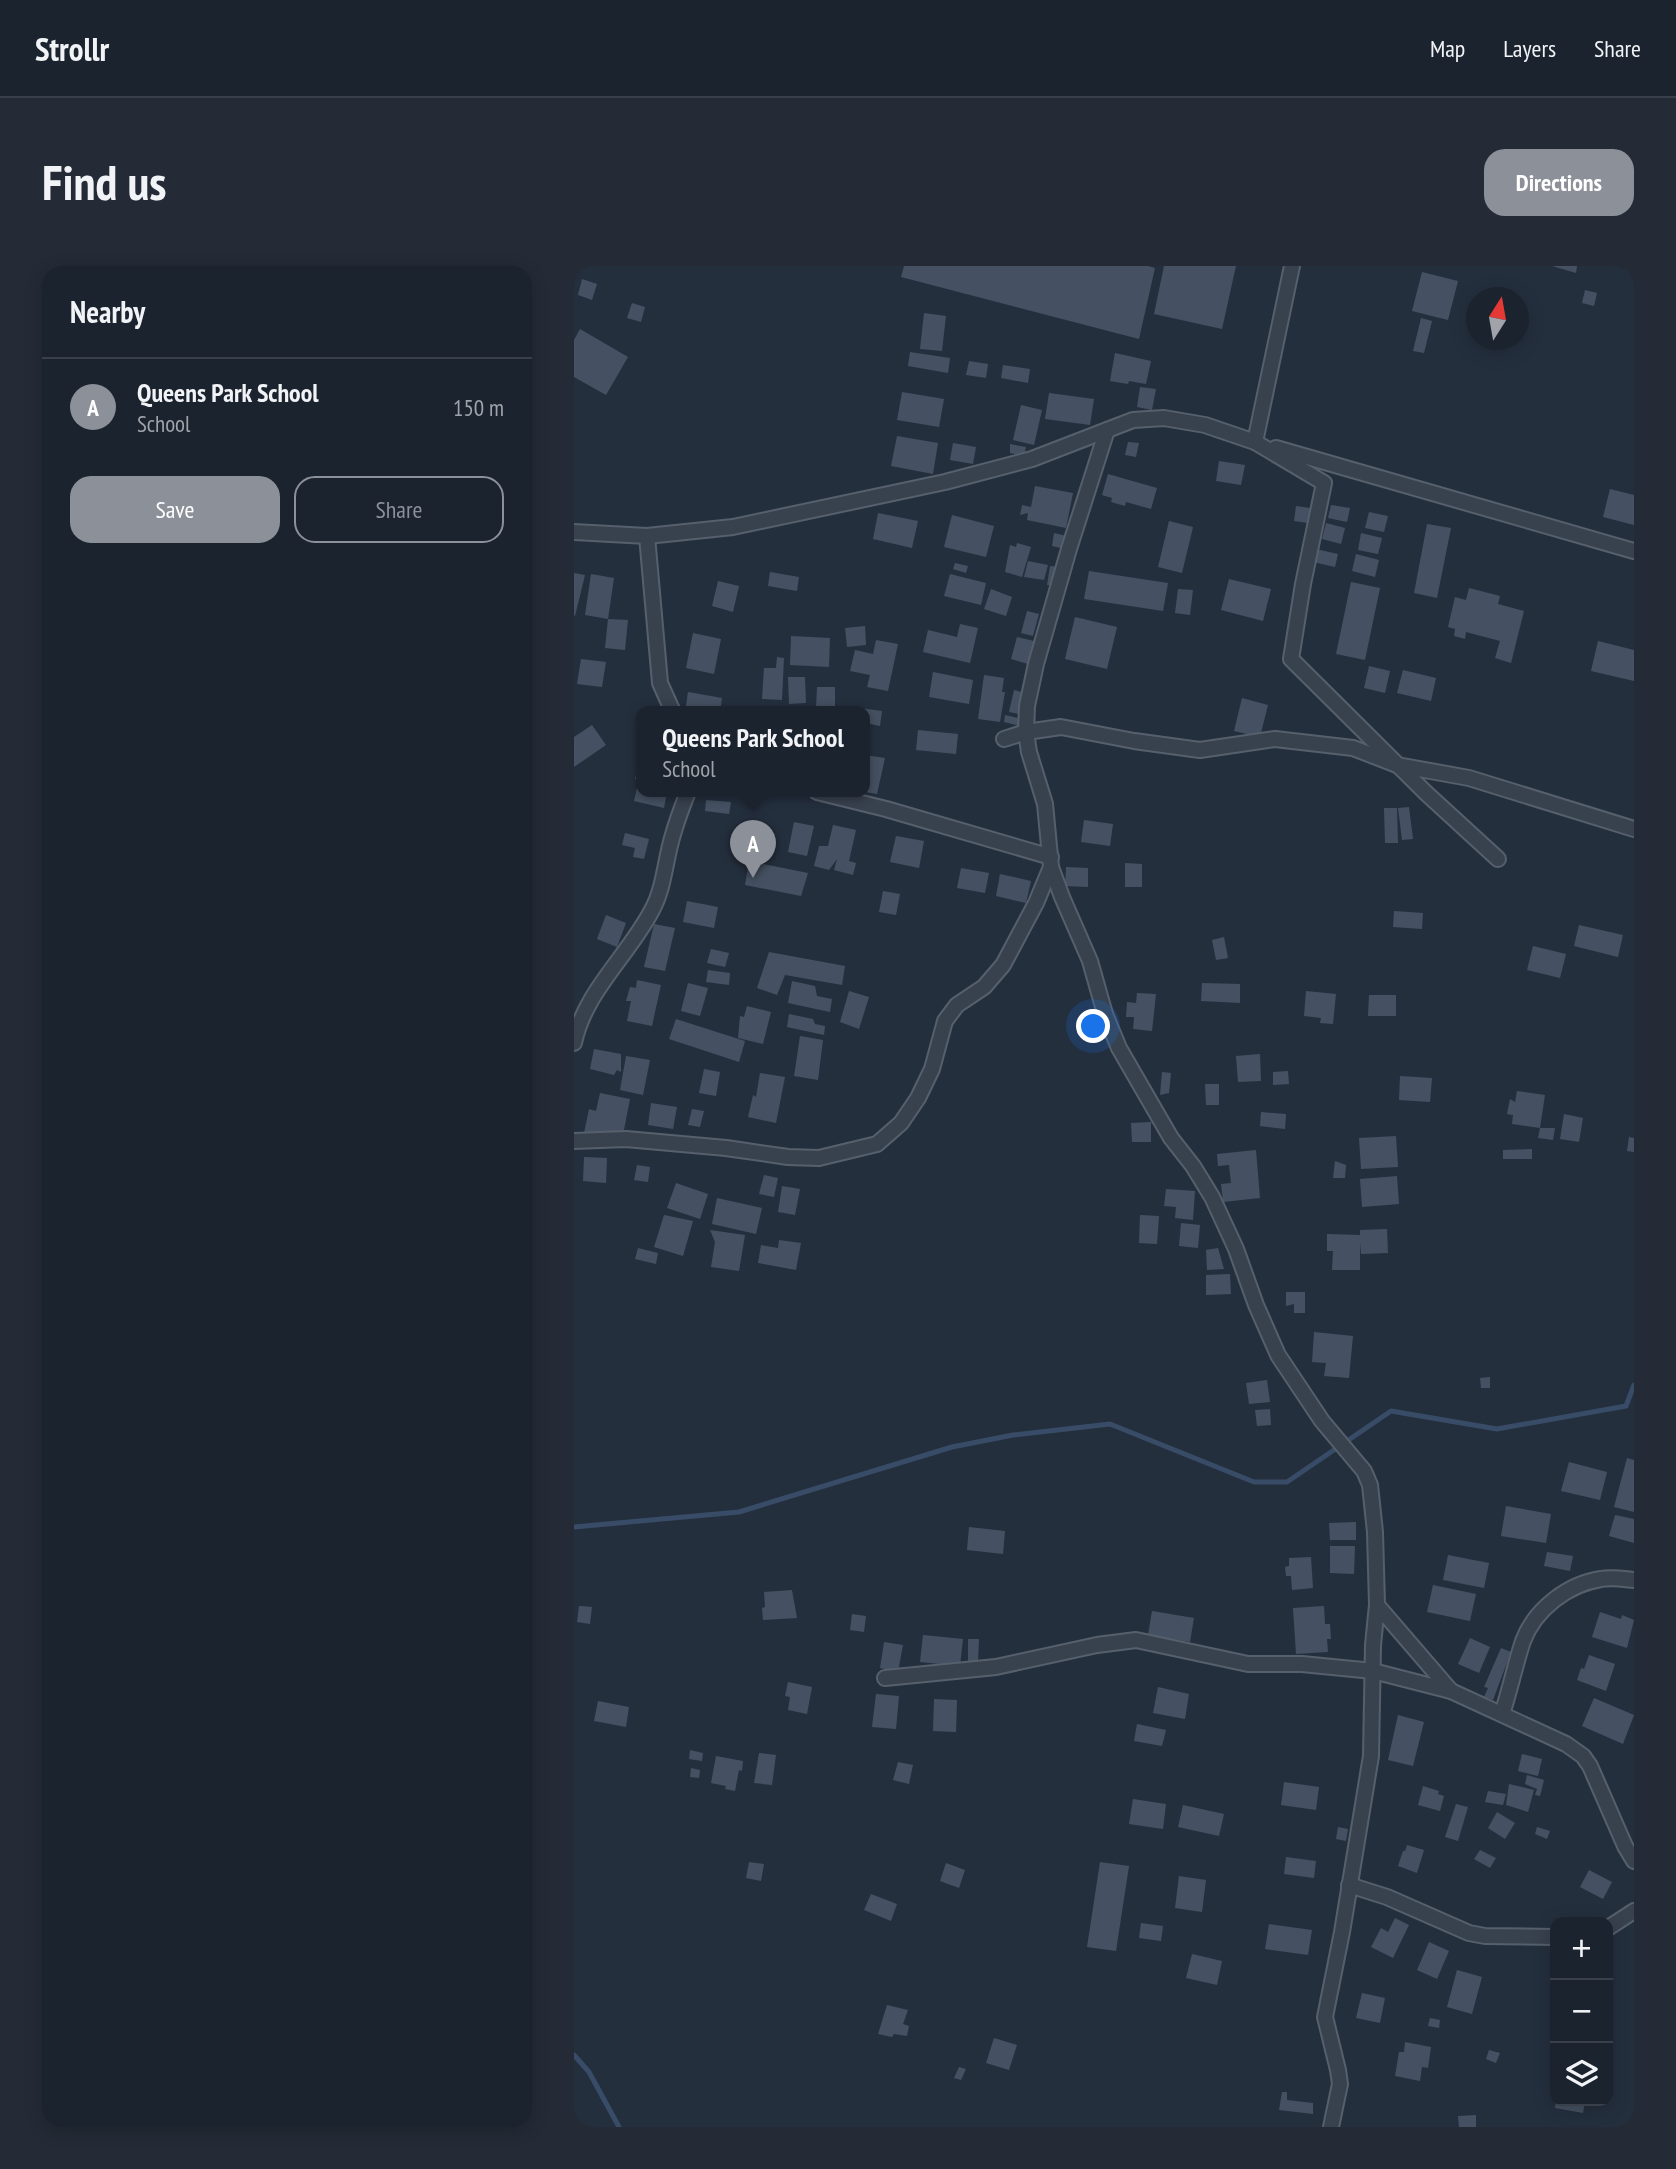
<!DOCTYPE html>
<html lang="en">
<head>
<meta charset="utf-8">
<style>
	:root { --surface:#1b232e; --page:#242b36; --text:#f1f3f6; --muted:#a0a4aa; --line:#39404a; --accent:#8c9099 }
	body { margin:0; font-family:"PT Sans Narrow",sans-serif; background:var(--page); color:var(--text) }
	.controls { position:absolute; right:21px; bottom:21px; display:grid; overflow:hidden; border-radius:14px; box-shadow:0 4px 18px #0003 }
	.controls button { width:63px; height:63px; display:grid; place-items:center; padding:0; border:0; border-bottom:2px solid var(--line); background:var(--surface); color:var(--text); font:35px sans-serif }
	.compass { position:absolute; left:892px; top:21px; width:63px; height:63px; border-radius:50%; background:var(--surface); box-shadow:0 4px 18px #0003; rotate:11deg }
	.you { position:absolute; left:520px; top:761px; width:24px; height:24px; margin:-18px; border:5px solid #fff; border-radius:50%; background:#1a73e8; box-shadow:0 0 0 10px #1a73e833 }
	.badge { display:grid; place-items:center; width:46px; height:46px; border-radius:50%; background:var(--accent); color:#fff; font-size:23px; font-weight:700 }
	.pin { position:absolute; translate:-50% -58px; filter:drop-shadow(0 2px 4px #0008) }
	.pin::after { content:''; position:absolute; top:37px; width:24px; height:21px; background:inherit; clip-path:polygon(0 0,100% 0,50% 100%) }
	.popup { position:absolute; left:62px; top:440px; width:234px; height:91px; box-sizing:border-box; display:grid; place-content:center; border-radius:14px; background:var(--surface); filter:drop-shadow(0 2px 5px #0005); font-size:23px; white-space:nowrap; color:var(--muted) }
	.popup b { font-size:26px; color:var(--text) }
	.popup::after { content:''; position:absolute; left:50%; top:100%; margin-left:-14px; border:14px solid transparent; border-top-color:var(--surface) }
	.list { margin:0; padding:0; list-style:none }
	h2 { display:flex; justify-content:space-between; align-items:center; height:91px; margin:0; padding:0 28px; font-size:30px }
	h2 small { font-size:23px; font-weight:400; color:var(--muted) }
	.list li { display:grid; grid-template-columns:46px 1fr auto; gap:21px; align-items:center; box-sizing:border-box; height:98px; padding:0 28px; border-top:2px solid var(--line) }
	.list b { display:block; font-size:26px; white-space:nowrap }
	.list p { margin:0; font-size:23px; white-space:nowrap; color:var(--muted) }
	.list em { font-size:23px; font-style:normal; color:var(--muted) }
	.actions { display:flex; gap:14px; padding:21px 28px }
	.actions a { flex:1; padding:16px 0; border:2px solid var(--accent); border-radius:21px; text-align:center; font-size:24px; color:var(--accent) }
	.actions .main { background:var(--accent); color:#fff }
	.icon { flex:none; width:38px; height:38px; fill:none; stroke:currentColor; stroke-width:2; stroke-linecap:round; stroke-linejoin:round }
	.map { position:relative; flex:none; width:1060px; height:1861px; overflow:hidden; border-radius:21px }
	header { display:flex; align-items:center; gap:42px; box-sizing:border-box; height:98px; padding:0 35px; background:var(--surface); border-bottom:2px solid var(--line) }
	header strong { font-size:33px }
	nav { display:flex; gap:38px; margin-inline-start:auto; font-size:24px }
	.intro { display:flex; align-items:center; justify-content:space-between; box-sizing:border-box; height:168px; padding:0 42px }
	h1 { margin:0; font-size:49px }
	.button { padding:18px 32px; border-radius:21px; background:var(--accent); color:#fff; font-size:24px; font-weight:700 }
	main { display:flex; gap:42px; padding:0 42px }
	aside { flex:1; background:var(--surface); border-radius:21px; box-shadow:0 4px 18px #0003 }
	.map>svg:first-child { display:block }
	.lines { fill:none; stroke-linecap:round; stroke-linejoin:round }
	.stream { stroke:#394c67; stroke-width:5 }
	.building { fill:#455162 }
	.minor-casing { stroke:#565f6c; stroke-width:18 }
	.minor { stroke:#38414e; stroke-width:14 }
</style>
</head>
<body>
<header>
<strong>Strollr</strong>
<nav><a>Map</a><a>Layers</a><a>Share</a></nav>
</header>
<div class="intro"><h1>Find us</h1><a class="button">Directions</a></div>
<main>
<aside>
<h2>Nearby<small></small></h2>
<ul class="list">
<li><span class="badge">A</span><div><b>Queens Park School</b><p>School</p></div><em>150 m</em></li>
</ul>
<div class="actions"><a class="main">Save</a><a>Share</a></div>
</aside>
<div class="map">
<svg width="1060" height="1861" viewBox="0 0 1060 1861">
	<rect width="100%" height="100%" fill="#242f3e"/>
	<g class="lines">
		<!-- stream -->
		<g class="stream">
			<path d="M0,1261L165,1246L378,1181L439,1169L536,1158L680,1216H713L817,1145L923,1163L1052,1140L1060,1119"/>
			<path d="M0,1789L15,1806L45,1861"/>
		</g>
	</g>
	<!-- building -->
	<g class="building">
		<path d="M330,0H574L581,2L565,73L327,11Z"/>
		<path d="M590,0H662L648,63L580,48Z"/>
		<path d="M978,0H1003L1002,7Z"/>
		<path d="M848,6L884,15L874,54L838,45Z"/>
		<path d="M8,13L23,18L18,34L4,29Z"/>
		<path d="M1011,24L1023,27L1020,40L1008,37Z"/>
		<path d="M58,37L71,41L67,56L53,52Z"/>
		<path d="M350,47L372,50L368,85L346,83Z"/>
		<path d="M847,52L858,55L850,87L839,85Z"/>
		<path d="M6,63L54,91L32,129L0,111V74Z"/>
		<path d="M336,86L376,92L374,107L334,100Z"/>
		<path d="M541,87L577,95L572,118L555,115L554,118L536,115Z"/>
		<path d="M395,95L414,98L412,112L392,109Z"/>
		<path d="M429,99L456,103L454,117L427,112Z"/>
		<path d="M566,121L582,123L578,144L563,141Z"/>
		<path d="M328,126L370,133L365,161L323,154Z"/>
		<path d="M475,127L520,133L516,159L471,153Z"/>
		<path d="M447,139L468,144L460,179L439,174Z"/>
		<path d="M323,170L364,177L359,208L317,200Z"/>
		<path d="M554,176L565,177L562,191L551,189Z"/>
		<path d="M379,177L402,181L399,198L376,194Z"/>
		<path d="M436,178L452,181L450,190L436,187Z"/>
		<path d="M645,195L671,199L667,219L642,215Z"/>
		<path d="M534,208L583,222L577,243L552,236L551,240L537,236L538,232L528,229Z"/>
		<path d="M461,220L499,227L492,262L453,254L454,247L446,249L448,239L457,241Z"/>
		<path d="M1036,223L1060,229V259L1029,251Z"/>
		<path d="M757,239L776,242L773,256L754,252Z"/>
		<path d="M722,240L736,242L734,257L720,255Z"/>
		<path d="M795,246L814,250L810,266L791,262Z"/>
		<path d="M304,247L344,255L338,282L299,273Z"/>
		<path d="M378,249L420,260L412,291L370,281Z"/>
		<path d="M595,255L619,261L608,307L584,301Z"/>
		<path d="M752,257L771,262L767,278L748,273Z"/>
		<path d="M853,258L877,262L863,332L840,327Z"/>
		<path d="M480,267L493,270L491,283L478,280Z"/>
		<path d="M787,267L808,272L804,288L784,284Z"/>
		<path d="M443,277L457,281L448,311L431,306L436,279L442,281Z"/>
		<path d="M742,283L764,288L761,301L739,296Z"/>
		<path d="M782,288L805,294L801,311L778,305Z"/>
		<path d="M454,295L474,299L470,314L450,311Z"/>
		<path d="M381,297L394,300L392,307L379,303Z"/>
		<path d="M476,300L486,301L483,320L473,319Z"/>
		<path d="M515,305L594,317L589,345L510,333Z"/>
		<path d="M196,306L225,311L223,325L194,320Z"/>
		<path d="M0,307L11,309L1,350L0,349Z"/>
		<path d="M17,308L40,312L34,353L11,349Z"/>
		<path d="M376,308L412,317L407,339L370,330Z"/>
		<path d="M655,313L697,323L689,355L647,344Z"/>
		<path d="M144,315L165,320L159,346L138,340Z"/>
		<path d="M777,316L806,322L791,394L762,388Z"/>
		<path d="M895,322L926,330L924,338L950,345L937,397L921,392L926,375L892,366L891,373L880,370L881,363L874,361L881,331L892,334Z"/>
		<path d="M417,323L438,331L432,350L410,343Z"/>
		<path d="M604,323L619,324L616,349L601,347Z"/>
		<path d="M453,345L465,348L459,370L447,367Z"/>
		<path d="M501,351L543,361L533,403L491,393Z"/>
		<path d="M34,353L54,354L51,384L31,382Z"/>
		<path d="M386,358L404,362L396,397L349,386L354,364L383,371Z"/>
		<path d="M291,360L292,379L273,381L271,362Z"/>
		<path d="M119,367L147,373L140,408L112,402Z"/>
		<path d="M217,370L256,372L255,401L216,399Z"/>
		<path d="M443,371L460,375L454,398L437,393Z"/>
		<path d="M302,374L324,378L314,425L293,421L296,409L276,405L281,384L299,388Z"/>
		<path d="M1024,375L1060,384V415L1017,405Z"/>
		<path d="M203,391L210,392L208,434L188,433L190,402H202Z"/>
		<path d="M7,393L32,396L28,421L3,418Z"/>
		<path d="M795,400L816,405L811,427L790,422Z"/>
		<path d="M829,404L862,412L857,435L823,427Z"/>
		<path d="M359,406L399,414L395,438L355,431Z"/>
		<path d="M410,409L430,412L428,426H431L426,456L404,453Z"/>
		<path d="M214,411H231L232,437L215,438Z"/>
		<path d="M243,421H261V443L242,442Z"/>
		<path d="M440,424L451,427L446,448L435,446Z"/>
		<path d="M114,426L148,432L146,446H111Z"/>
		<path d="M668,432L694,439L686,471L660,465Z"/>
		<path d="M279,441L308,445L306,460L291,457V446H279Z"/>
		<path d="M431,449L448,453L446,460L430,456Z"/>
		<path d="M18,459L32,479L0,501V471Z"/>
		<path d="M344,464L384,468L382,488L342,484Z"/>
		<path d="M291,489L311,492L303,528L291,526Z"/>
		<path d="M66,490L67,526H93L90,542L60,535L65,513H61Z"/>
		<path d="M132,534L157,536L155,548L131,545Z"/>
		<path d="M835,541L839,573L828,574L824,542Z"/>
		<path d="M810,542H823L824,577H811Z"/>
		<path d="M510,554L539,558L536,580L507,576Z"/>
		<path d="M220,556L240,560L233,590L214,586Z"/>
		<path d="M259,559L282,564L275,595L282,597L279,609L260,604L263,593L255,604L240,600L245,580H254Z"/>
		<path d="M51,567L75,573L70,593L59,591L61,582L48,579Z"/>
		<path d="M322,570L350,575L345,602L316,596Z"/>
		<path d="M175,595L234,607L227,630L171,619Z"/>
		<path d="M551,597L568,598V621H551Z"/>
		<path d="M492,601L514,602V621L491,620Z"/>
		<path d="M387,602L415,607L411,627L383,622Z"/>
		<path d="M426,608L457,615L452,637L422,630Z"/>
		<path d="M309,625L326,628L322,649L305,646Z"/>
		<path d="M113,635L144,641L140,662L109,656Z"/>
		<path d="M820,645L849,647L848,663L819,661Z"/>
		<path d="M32,649L52,657L43,681L23,673Z"/>
		<path d="M80,658L101,662L91,705L70,701Z"/>
		<path d="M1005,659L1049,669L1044,691L1000,680Z"/>
		<path d="M650,671L654,692L642,694L638,674Z"/>
		<path d="M959,680L992,688L986,712L953,704Z"/>
		<path d="M137,683L155,687L151,701L133,697Z"/>
		<path d="M195,686L271,700L268,719L211,709L203,729L183,722Z"/>
		<path d="M134,704L156,707L155,719L132,716Z"/>
		<path d="M63,714L87,719L78,760L53,755L57,735H52L56,721L62,722Z"/>
		<path d="M218,715L241,720L243,730L258,733L256,746L214,737Z"/>
		<path d="M114,717L134,722L126,750L107,745Z"/>
		<path d="M628,717L666,718V737L627,735Z"/>
		<path d="M275,725L295,731L285,763L266,756Z"/>
		<path d="M732,725L762,728L759,758L746,757L747,752L730,750Z"/>
		<path d="M563,727L582,728L578,765L559,763L560,751H552L553,736L562,737Z"/>
		<path d="M795,729H822V750H794Z"/>
		<path d="M173,740L197,746L189,778L164,772L166,750L170,751Z"/>
		<path d="M215,748L239,753L241,758L251,760L250,769L213,761Z"/>
		<path d="M102,753L171,775L165,796L95,773Z"/>
		<path d="M226,770L249,774L244,814L220,810Z"/>
		<path d="M20,783L47,788V806L43,804L40,809L16,803Z"/>
		<path d="M686,788L687,815L664,816L662,790Z"/>
		<path d="M52,790L76,794L69,829L46,824Z"/>
		<path d="M130,803L146,806L142,830L125,827Z"/>
		<path d="M714,805L715,818L699,819V806Z"/>
		<path d="M588,806L597,807L595,827L586,829Z"/>
		<path d="M186,807L211,811L202,857L174,851L179,829L182,831Z"/>
		<path d="M826,810L858,812L856,836L825,834Z"/>
		<path d="M631,818H645V839H632Z"/>
		<path d="M943,825L971,829L966,862L938,858L939,849L933,848L936,833L941,836Z"/>
		<path d="M26,827L56,833L48,874L10,867L15,843L22,845Z"/>
		<path d="M77,837L103,841L99,863L74,859Z"/>
		<path d="M118,843L130,845L126,861L114,859Z"/>
		<path d="M687,846L712,848L711,863L686,860Z"/>
		<path d="M990,848L1009,852L1005,876L986,873Z"/>
		<path d="M577,856V876H558L557,857Z"/>
		<path d="M966,862H981L979,874L964,872Z"/>
		<path d="M822,870L824,901L787,903L785,872Z"/>
		<path d="M1055,871L1060,872V886L1053,885Z"/>
		<path d="M958,883V893H929V884Z"/>
		<path d="M682,884L686,932L649,936L647,918L657,917L655,899L644,900L643,888Z"/>
		<path d="M10,891L33,892L32,917L9,915Z"/>
		<path d="M761,895L772,899L771,912H759Z"/>
		<path d="M63,899L76,901L74,916L60,914Z"/>
		<path d="M190,909L204,912L200,931L185,928Z"/>
		<path d="M823,910L825,938L788,941L786,913Z"/>
		<path d="M102,917L134,928L126,953L93,942Z"/>
		<path d="M208,920L226,923L221,949L204,946Z"/>
		<path d="M592,923L621,925L619,954L601,952L602,941L590,940Z"/>
		<path d="M143,932L188,942L182,968L138,958Z"/>
		<path d="M90,949L119,955L109,990L80,981Z"/>
		<path d="M566,949L585,950L583,978L565,977Z"/>
		<path d="M607,957L626,959L624,982L605,980Z"/>
		<path d="M813,963L814,987L787,988L786,977V1004H758L759,985H753V968L786,969V964Z"/>
		<path d="M136,964L171,969L165,1005L137,1001L141,976Z"/>
		<path d="M205,974L227,977L222,1004L184,997L187,979L204,982Z"/>
		<path d="M64,982L84,987L82,998L61,993Z"/>
		<path d="M644,982L650,1003L633,1004L632,984Z"/>
		<path d="M656,1008L657,1028L632,1029V1009Z"/>
		<path d="M712,1026H731V1047H720V1038L712,1040Z"/>
		<path d="M740,1066L779,1070L775,1112L750,1110L752,1097L738,1096Z"/>
		<path d="M916,1111V1122H907L906,1112Z"/>
		<path d="M693,1114L696,1136L675,1138L672,1117Z"/>
		<path d="M696,1143L697,1159L683,1160L681,1144Z"/>
		<path d="M1053,1192L1060,1194V1246L1040,1241Z"/>
		<path d="M995,1196L1033,1206L1026,1234L987,1225Z"/>
		<path d="M932,1240L977,1248L972,1277L927,1270Z"/>
		<path d="M1041,1249L1060,1253V1277L1035,1270Z"/>
		<path d="M782,1256V1274H756L755,1257Z"/>
		<path d="M395,1261L431,1265L429,1288L393,1284Z"/>
		<path d="M756,1280H781L780,1308L756,1307Z"/>
		<path d="M973,1286L999,1290L996,1305L970,1300Z"/>
		<path d="M874,1289L915,1297L910,1322L869,1314Z"/>
		<path d="M737,1291L739,1322L718,1324L717,1310H712L711,1301L715,1300V1292Z"/>
		<path d="M859,1319L902,1328L896,1355L853,1346Z"/>
		<path d="M218,1324L223,1352L189,1354L188,1342L191,1341L190,1326Z"/>
		<path d="M5,1340L18,1341L16,1358L3,1356Z"/>
		<path d="M750,1340L751,1358H756L757,1373H753L754,1386L722,1388L719,1342Z"/>
		<path d="M578,1345L620,1352L616,1376L574,1369Z"/>
		<path d="M1026,1346L1047,1353L1048,1349L1060,1354L1053,1382L1018,1371Z"/>
		<path d="M278,1348L292,1350L290,1366L276,1364Z"/>
		<path d="M349,1369L389,1373L386,1400L346,1396Z"/>
		<path d="M896,1372L916,1381L905,1407L884,1398Z"/>
		<path d="M394,1373H405L404,1396H394Z"/>
		<path d="M310,1376L329,1379L324,1406L306,1402Z"/>
		<path d="M927,1382L937,1386L919,1434L910,1431L914,1422L910,1421Z"/>
		<path d="M1015,1389L1041,1398L1032,1425L1003,1414L1007,1402L1010,1403Z"/>
		<path d="M214,1416L238,1421L233,1448L214,1444L216,1431L211,1430Z"/>
		<path d="M584,1421L615,1428L611,1453L579,1447Z"/>
		<path d="M302,1428L325,1430L322,1463L298,1461Z"/>
		<path d="M1020,1432L1060,1449L1049,1478L1008,1460Z"/>
		<path d="M360,1433L383,1434L382,1466L359,1465Z"/>
		<path d="M24,1435L55,1441L52,1461L20,1455Z"/>
		<path d="M824,1449L850,1456L839,1500L814,1494Z"/>
		<path d="M563,1458L592,1464L588,1480L560,1475Z"/>
		<path d="M116,1484L129,1487L128,1495L115,1493Z"/>
		<path d="M185,1487L202,1489L198,1519L180,1517Z"/>
		<path d="M948,1488L968,1493L964,1510L944,1505Z"/>
		<path d="M142,1490L169,1495L168,1505L165,1504L161,1525L151,1523L152,1520L137,1517Z"/>
		<path d="M324,1496L339,1499L335,1518L319,1514Z"/>
		<path d="M117,1502L126,1504L125,1512L116,1511Z"/>
		<path d="M953,1509L970,1514L966,1530L961,1529L963,1523L951,1518Z"/>
		<path d="M710,1516L745,1521L742,1544L707,1539Z"/>
		<path d="M935,1518L960,1524L954,1546L932,1539Z"/>
		<path d="M849,1520L865,1525L864,1528L870,1530L866,1545L844,1539Z"/>
		<path d="M914,1525L932,1528L929,1539L911,1536Z"/>
		<path d="M559,1533L592,1538L589,1563L555,1558Z"/>
		<path d="M882,1538L894,1541L884,1575L871,1571Z"/>
		<path d="M609,1539L650,1548L645,1570L604,1561Z"/>
		<path d="M923,1546L941,1557L931,1573L914,1562Z"/>
		<path d="M764,1561L774,1563L772,1575L762,1573Z"/>
		<path d="M963,1561L976,1565L973,1573L961,1568Z"/>
		<path d="M833,1579L850,1584L843,1607L824,1600L829,1585H831Z"/>
		<path d="M906,1584L922,1592L916,1602L900,1593Z"/>
		<path d="M712,1591L742,1595L740,1612L710,1608Z"/>
		<path d="M175,1596L190,1598L187,1615L172,1612Z"/>
		<path d="M526,1596L555,1600L542,1685L513,1681Z"/>
		<path d="M372,1597L391,1604L385,1622L366,1615Z"/>
		<path d="M1015,1604L1038,1616L1029,1633L1006,1621Z"/>
		<path d="M605,1610L632,1614L628,1646L601,1642Z"/>
		<path d="M297,1628L323,1638L317,1655L290,1644Z"/>
		<path d="M821,1652L835,1659L819,1692L797,1681L807,1662L814,1666Z"/>
		<path d="M567,1657L589,1660L587,1675L565,1672Z"/>
		<path d="M695,1658L738,1664L734,1689L691,1683Z"/>
		<path d="M855,1676L875,1685L863,1713L843,1704Z"/>
		<path d="M618,1688L648,1695L643,1719L612,1712Z"/>
		<path d="M883,1704L908,1711L898,1748L873,1741Z"/>
		<path d="M788,1727L811,1732L806,1757L782,1752Z"/>
		<path d="M313,1739L334,1744L329,1758L335,1760L333,1770L320,1768L318,1771L304,1768Z"/>
		<path d="M856,1752L866,1754L865,1762L854,1760Z"/>
		<path d="M420,1772L443,1779L435,1804L412,1797Z"/>
		<path d="M831,1776L857,1781L854,1802L848,1801L846,1815L821,1810L825,1786H830Z"/>
		<path d="M915,1784L926,1787L922,1797L912,1793Z"/>
		<path d="M385,1801L392,1803L387,1814L380,1812Z"/>
		<path d="M708,1826H713V1834L739,1837V1848L705,1844Z"/>
		<path d="M982,1835H1011L1009,1847L981,1842Z"/>
		<path d="M902,1849V1861H885L884,1850Z"/>
	</g>
	<g class="lines">
		<defs>
			<g id="minor">
				<path d="M681,176L750,217L729,318L717,393L852,527L924,593"/>
				<path d="M702,182L1060,285"/>
				<path d="M0,266L73,270L159,261L371,216L458,193L559,154L590,152L631,159L681,176L718,0"/>
				<path d="M73,270L86,417L99,446"/>
				<path d="M430,473L452,466L487,461L560,475L626,484L701,473L779,482L823,499L895,512L1060,563"/>
				<path d="M243,526L312,543L477,591"/>
				<path d="M477,601L488,631L516,695L531,748L545,782L597,872L619,900L638,931L662,983L682,1039L704,1089L748,1155L790,1205L796,1219L801,1266L803,1339L877,1425"/>
				<path d="M0,777C11,725 54,690 78,644C90,622 91,596 98,572C102,557 108,541 114,526"/>
				<path d="M0,875L52,873L152,882L214,891L245,892L303,878L327,857L344,832L358,803L371,755L383,739L410,721L429,699L462,637L477,601L471,538L455,486L452,466L453,440L462,398L495,283L533,164"/>
				<path d="M311,1412L422,1401L523,1379L562,1374L674,1398H728L799,1405L877,1425L992,1478L1009,1490L1016,1500L1051,1580L1060,1595"/>
				<path d="M928,1448C936,1424 941,1399 949,1375C961,1343 994,1318 1027,1313C1038,1311 1050,1313 1060,1314"/>
				<path d="M775,1619L813,1631L895,1667L911,1670L981,1671"/>
				<path d="M1034,1662L1060,1645"/>
				<path d="M757,1861L766,1818L764,1804L751,1751L768,1666L797,1490L799,1379L803,1339"/>
			</g>
		</defs>
		<!-- minor casing -->
		<use href="#minor" class="minor-casing"/>
		<!-- minor -->
		<use href="#minor" class="minor"/>
	</g>
</svg>
<div class="controls">
<button>+</button>
<button>−</button>
<button><svg class="icon" aria-label="layers" viewBox="0 0 24 24"><path d="M12 4l9 5-9 5-9-5zM3 14l9 5 9-5"/></svg></button>
</div>
<svg class="compass" viewBox="-18 -18 36 36"><path d="M0-13l5 13h-10z" fill="#e53935"/><path d="M0 13l5-13h-10z" fill="#a0a4aa"/></svg>
<div class="you"></div>
<div class="pin badge" style="left:179px;top:612px">A</div>
<div class="popup"><b>Queens Park School</b>School</div>
</div>
</main>
</body>
</html>
